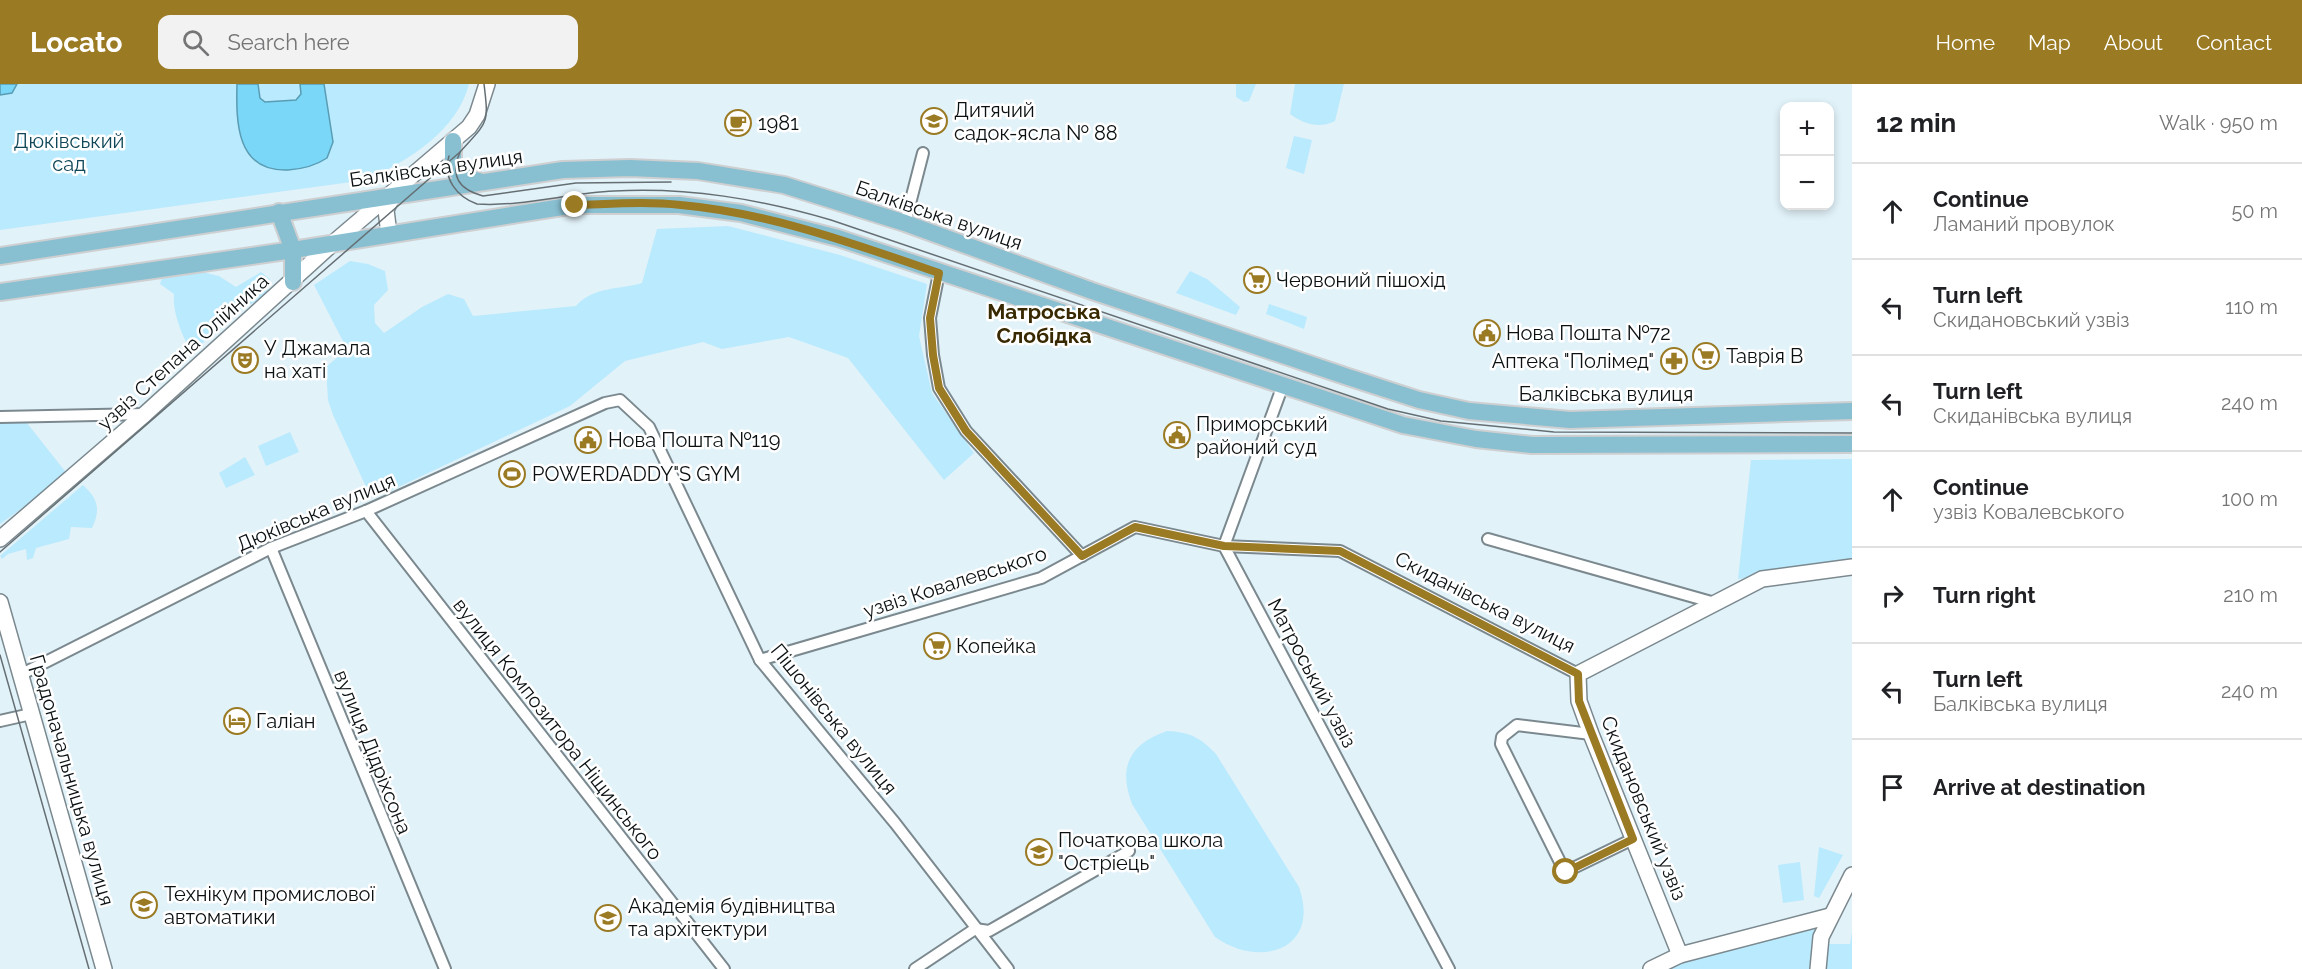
<!DOCTYPE html>
<html lang="en">
<head>
<meta charset="utf-8">
<style>
	:root { --surface:#fff; --page:#f2f2f2; --text:#202124; --muted:#757577; --line:#e0e0e0; --accent:#9a7a23 }
	body { margin:0; font-family:Raleway,sans-serif; background:var(--page); color:var(--text) }
	.controls { position:absolute; right:18px; top:18px; display:grid; overflow:hidden; border-radius:12px; box-shadow:0 3px 9px #0003 }
	.controls button { width:54px; height:54px; display:grid; place-items:center; padding:0; border:0; border-bottom:2px solid var(--line); background:var(--surface); color:var(--text); font:30px sans-serif }
	.stop { position:absolute; width:18px; height:18px; margin:-14px; border:4px solid #9a7a23; border-radius:50%; background:#fff }
	.stop.end { background:#9a7a23; border-color:#fff; box-shadow:0 2px 6px #0008 }
	.list { margin:0; padding:0; list-style:none }
	h2 { display:flex; justify-content:space-between; align-items:center; height:78px; margin:0; padding:0 24px; font-size:26px }
	h2 small { font-size:20px; font-weight:400; color:var(--muted) }
	.list li { display:grid; grid-template-columns:39px 1fr auto; gap:18px; align-items:center; box-sizing:border-box; height:96px; padding:0 24px; border-top:2px solid var(--line) }
	.list b { display:block; font-size:22px; white-space:nowrap }
	.list p { margin:0; font-size:20px; white-space:nowrap; color:var(--muted) }
	.list em { font-size:20px; font-style:normal; color:var(--muted) }
	.icon { flex:none; width:33px; height:33px; fill:none; stroke:currentColor; stroke-width:2; stroke-linecap:round; stroke-linejoin:round }
	.map { position:relative; flex:none; width:1852px; height:885px; overflow:hidden }
	header { display:flex; align-items:center; gap:36px; box-sizing:border-box; height:84px; padding:0 30px; background:var(--accent); color:#fff }
	header strong { font-size:28px }
	nav { display:flex; gap:33px; margin-inline-start:auto; font-size:21px }
	.search { width:420px; height:54px; background:var(--page); display:flex; align-items:center; gap:15px; box-sizing:border-box; padding:0 21px; border-radius:12px; color:var(--muted); font-size:22px }
	main { display:flex }
	aside { flex:1; background:var(--surface) }
	.map>svg:first-child { display:block }
	.green { fill:#baeafd }
	.water { fill:#7ad7f8; stroke:#599cb3; stroke-width:1.5 }
	.lines { fill:none; stroke-linecap:round; stroke-linejoin:round }
	.street-casing { stroke:#7b898f; stroke-width:14 }
	.secondary-casing { stroke:#7b898f; stroke-width:18 }
	.primary-casing { stroke:#cecfd0; stroke-width:20 }
	.street { stroke:#fff; stroke-width:10 }
	.secondary { stroke:#fff; stroke-width:15 }
	.primary { stroke:#88bfd1; stroke-width:16 }
	.tram { stroke:#656f73; stroke-width:1.5 }
	.route { stroke:#9a7a23; stroke-width:8 }
	.labels { text-anchor:middle; stroke-width:5; stroke-linejoin:round; paint-order:stroke }
	.poi-label { font-size:20px; fill:#0b1113; stroke:#fff; text-anchor:start }
	.park-label { font-size:20px; fill:#0f4758; stroke:#fff }
	.street-label { font-size:20px; fill:#0b1113; stroke:#fff }
	.neighbourhood-label { font-size:21px; font-weight:bold; fill:#382900; stroke:#fff }
</style>
</head>
<body>
<header>
<strong>Locato</strong>
<div class="search"><svg class="icon" aria-label="search" viewBox="0 0 24 24"><circle cx="10" cy="10" r="6"/><path d="M15 15l6 6"/></svg>Search here</div>
<nav><a>Home</a><a>Map</a><a>About</a><a>Contact</a></nav>
</header>
<main>
<div class="map">
<svg width="1852" height="885" viewBox="0 0 1852 885">
	<rect width="100%" height="100%" fill="#e2f2f9"/>
	<!-- green -->
	<g class="green">
		<path d="M0,0H469C457,47 408,77 366,96L0,146Z"/>
		<path d="M1236,0H1256L1249,17L1244,18L1236,13Z"/>
		<path d="M1295,0H1344L1335,37C1320,45 1303,40 1290,30Z"/>
		<path d="M1294,52L1312,56L1304,90L1286,84Z"/>
		<path d="M728,142L840,171L927,200L919,252L932,309L974,369L944,396L848,274L789,253L722,265L703,258L625,277L570,322L388,408L375,410L367,405L333,331L328,316L326,283L347,265L314,201L350,177L368,180L385,187L388,206L374,221L375,239L384,249L422,223L448,210L464,215L473,232L576,222C594,202 618,206 642,199L657,145Z"/>
		<path d="M194,186L219,192L236,203L261,188L270,195L266,213L233,229L224,242L211,250L193,270C183,255 172,228 174,210L160,200L162,194L171,190L185,192Z"/>
		<path d="M1190,187L1207,195L1240,223L1236,231L1176,209Z"/>
		<path d="M1269,220L1307,233L1304,245L1266,230Z"/>
		<path d="M23,334L68,391L0,440V335Z"/>
		<path d="M290,348L299,368L266,382L258,362Z"/>
		<path d="M245,373L255,391L226,404L219,389Z"/>
		<path d="M1852,375V479L1738,495L1751,376Z"/>
		<path d="M83,401C98,415 101,425 92,444L71,443L69,455L36,464L33,474L27,476L26,465L8,470L2,475L0,472Z"/>
		<path d="M1167,647C1189,648 1200,653 1216,670L1299,803C1321,866 1260,885 1215,853L1132,720C1118,683 1129,660 1167,647Z"/>
		<path d="M1819,763L1843,771L1819,814L1814,812Z"/>
		<path d="M1800,778L1804,816L1783,819L1778,781Z"/>
		<path d="M1830,832L1818,885H1651Z"/>
		<path d="M1852,848V885H1827V860H1850Z"/>
	</g>
	<!-- water -->
	<g class="water">
		<path d="M0,0H17L12,9L0,11Z"/>
		<path d="M237,0H258L260,14L265,18L296,16L301,10L300,0H324L333,58L327,74C315,82 303,85 288,86C236,88 236,38 237,0Z"/>
	</g>
	<g class="lines">
		<defs>
			<g id="street">
				<path d="M905,139L923,69"/>
				<path d="M939,189L930,234L933,271L939,304L966,347L1082,472"/>
				<path d="M1283,301L1224,462L1449,885"/>
				<path d="M0,333L145,330"/>
				<path d="M366,427L724,885"/>
				<path d="M1488,455L1715,519"/>
				<path d="M271,464L445,885"/>
				<path d="M760,576L1041,494L1135,443L1224,462L1340,467L1578,590"/>
				<path d="M20,591L271,464L366,427L605,319L620,316L649,343L760,576L895,739L1008,885"/>
				<path d="M0,637L31,630"/>
				<path d="M1591,650L1517,641L1502,653L1501,660L1565,788L1633,755"/>
				<path d="M915,885L975,845L989,847L1129,767"/>
			</g>
			<g id="secondary">
				<path d="M389,150L386,126L393,111"/>
				<path d="M0,455L145,330L332,160L469,43L477,31L487,0"/>
				<path d="M0,518L104,885"/>
				<path d="M1680,871L1591,650L1579,617L1578,590L1762,495L1852,483"/>
				<path d="M1651,885L1680,871L1830,832"/>
				<path d="M1818,885L1821,853L1852,791"/>
			</g>
			<g id="primary">
				<path d="M453,57V83L462,93L479,97"/>
				<path d="M279,128L293,166V198"/>
				<path d="M0,172L563,86L630,84L698,87L784,101L905,139L1092,207L1348,293L1419,316L1469,327L1570,336L1852,327"/>
				<path d="M0,208L293,166L575,121H679L741,129L838,154L1403,341L1476,355L1532,361L1852,360"/>
			</g>
		</defs>
		<!-- street casing -->
		<use href="#street" class="street-casing"/>
		<!-- secondary casing -->
		<use href="#secondary" class="secondary-casing"/>
		<!-- primary casing -->
		<use href="#primary" class="primary-casing"/>
		<!-- street -->
		<use href="#street" class="street"/>
		<!-- secondary -->
		<use href="#secondary" class="secondary"/>
		<!-- primary -->
		<use href="#primary" class="primary"/>
		<!-- tram -->
		<g class="tram">
			<path d="M460,68C450,92 458,105 483,112L576,99L671,98"/>
			<path d="M449,72C442,94 457,113 477,120C522,123 568,109 614,107C689,103 759,115 831,136L1388,325L1441,337L1554,348L1852,349"/>
			<path d="M0,468L460,68C488,37 489,41 484,0"/>
			<path d="M0,571L89,885"/>
		</g>
	</g>
	<g class="lines">
		<!-- route -->
		<path class="route" d="M575,121C610,120 646,117 681,121C770,129 855,160 939,189L930,234L933,271L939,304L966,347L1082,472L1135,443L1224,462L1340,467L1578,590L1579,617L1633,755L1566,788"/>
	</g>
	<!-- icons -->
	<defs>
		<symbol id="school-ring" viewBox="-11 -11 22 22"><circle r="9.5" fill="#fff" stroke="#9a7a23" stroke-width="1.5"/><path d="M0-5L7-2L0 1L-7-2ZM-4 1L0 2.5L4 1V4Q0 6-4 4Z" fill="#9a7a23"/></symbol>
		<symbol id="cafe-ring" viewBox="-11 -11 22 22"><circle r="9.5" fill="#fff" stroke="#9a7a23" stroke-width="1.5"/><path d="M-5.5-4.5H6V0H3Q3 3.5 0 3.5H-2.5Q-5.5 3.5-5.5 0ZM3-3.2v2h1.7v-2ZM-6 4.5H4V6H-6Z" fill="#9a7a23"/></symbol>
		<symbol id="supermarket-ring" viewBox="-11 -11 22 22"><circle r="9.5" fill="#fff" stroke="#9a7a23" stroke-width="1.5"/><path d="M-6-5.5h2.5l.6 2H6L4.5 2H-2.5L-4.4-4H-6ZM-1.5 3.2a1.3 1.3 0 1 0 .1 0ZM3 3.2a1.3 1.3 0 1 0 .1 0Z" fill="#9a7a23"/></symbol>
		<symbol id="civic-ring" viewBox="-11 -11 22 22"><circle r="9.5" fill="#fff" stroke="#9a7a23" stroke-width="1.5"/><path d="M-.6-6.5H3V-4.5H.6V-3L4-1V1h2V6H-6V1h2V-1L-.6-3ZM-1.2 2.5V6h2.4V2.5Z" fill="#9a7a23"/></symbol>
		<symbol id="theatre-ring" viewBox="-11 -11 22 22"><circle r="9.5" fill="#fff" stroke="#9a7a23" stroke-width="1.5"/><path d="M-5-5.5Q0-4 5-5.5V0Q5 5 0 6Q-5 5-5 0ZM-3.3-2.5H-1v1.5H-3.3ZM1-2.5H3.3v1.5H1ZM-2.8 1Q0 5.5 2.8 1Z" fill="#9a7a23"/></symbol>
		<symbol id="pharmacy-ring" viewBox="-11 -11 22 22"><circle r="9.5" fill="#fff" stroke="#9a7a23" stroke-width="1.5"/><path d="M-2-6h4v4h4v4h-4v4h-4v-4h-4v-4h4Z" fill="#9a7a23"/></symbol>
		<symbol id="stadium-ring" viewBox="-11 -11 22 22"><circle r="9.5" fill="#fff" stroke="#9a7a23" stroke-width="1.5"/><path d="M0-5a6.5 5 0 1 0 0 10a6.5 5 0 1 0 0-10ZM-3.5-1.8h7v3.6h-7Z" fill="#9a7a23"/></symbol>
		<symbol id="hotel-ring" viewBox="-11 -11 22 22"><circle r="9.5" fill="#fff" stroke="#9a7a23" stroke-width="1.5"/><path d="M-6-4.5h1.5V1H6V5H4.5V3h-9V5H-6ZM-4 0a1.8 1.8 0 1 1 3.6 0ZM.5 0V-2.5h3Q6-2.5 6 0Z" fill="#9a7a23"/></symbol>
		<symbol id="university-ring" viewBox="-11 -11 22 22"><circle r="9.5" fill="#fff" stroke="#9a7a23" stroke-width="1.5"/><path d="M0-5L7-2L0 1L-7-2ZM-4 1L0 2.5L4 1V4Q0 6-4 4Z" fill="#9a7a23"/></symbol>
	</defs>
	<g fill-rule="evenodd">
		<use href="#school-ring" x="919" y="22" width="30" height="30"/>
		<use href="#cafe-ring" x="723" y="24" width="30" height="30"/>
		<use href="#supermarket-ring" x="1242" y="181" width="30" height="30"/>
		<use href="#civic-ring" x="1472" y="234" width="30" height="30"/>
		<use href="#supermarket-ring" x="1691" y="257" width="30" height="30"/>
		<use href="#theatre-ring" x="230" y="261" width="30" height="30"/>
		<use href="#pharmacy-ring" x="1659" y="262" width="30" height="30"/>
		<use href="#civic-ring" x="1162" y="336" width="30" height="30"/>
		<use href="#civic-ring" x="573" y="341" width="30" height="30"/>
		<use href="#stadium-ring" x="497" y="375" width="30" height="30"/>
		<use href="#supermarket-ring" x="922" y="547" width="30" height="30"/>
		<use href="#hotel-ring" x="222" y="622" width="30" height="30"/>
		<use href="#school-ring" x="1024" y="753" width="30" height="30"/>
		<use href="#university-ring" x="129" y="806" width="30" height="30"/>
		<use href="#university-ring" x="593" y="819" width="30" height="30"/>
	</g>
	<g class="labels">
		<!-- poi labels -->
		<g class="poi-label">
			<text x="954" y="33">Дитячий<tspan x="954" dy="23">садок-ясла № 88</tspan></text>
			<text x="758" y="46">1981</text>
			<text x="1276" y="203">Червоний пішохід</text>
			<text x="1506" y="256">Нова Пошта №72</text>
			<text x="264" y="271">У Джамала<tspan x="264" dy="23">на хаті</tspan></text>
			<text x="1726" y="279">Таврія В</text>
			<text x="1654" y="284" text-anchor="end">Аптека "Полімед"</text>
			<text x="1196" y="347">Приморський<tspan x="1196" dy="23">районий суд</tspan></text>
			<text x="608" y="363">Нова Пошта №119</text>
			<text x="532" y="397">POWERDADDY"S GYM</text>
			<text x="956" y="569">Копейка</text>
			<text x="256" y="644">Галіан</text>
			<text x="1058" y="763">Початкова школа<tspan x="1058" dy="23">"Остріець"</tspan></text>
			<text x="164" y="817">Технікум промислової<tspan x="164" dy="23">автоматики</tspan></text>
			<text x="628" y="829">Академія будівництва<tspan x="628" dy="23">та архітектури</tspan></text>
		</g>
		<!-- park labels -->
		<g class="park-label">
			<text x="69" y="64">Дюківський<tspan x="69" dy="23">сад</tspan></text>
		</g>
		<!-- street labels -->
		<g class="street-label">
			<text transform="translate(436 84) rotate(-8)" y="7">Балківська вулиця</text>
			<text transform="translate(939 131) rotate(19)" y="7">Балківська вулиця</text>
			<text transform="translate(183 268) rotate(-42)" y="7">узвіз Степана Олійника</text>
			<text x="1606" y="317">Балківська вулиця</text>
			<text transform="translate(316 428) rotate(-23)" y="7">Дюківська вулиця</text>
			<text transform="translate(955 498) rotate(-18)" y="7">узвіз Ковалевського</text>
			<text transform="translate(1485 518) rotate(27)" y="7">Скиданівська вулиця</text>
			<text transform="translate(1312 589) rotate(62)" y="7">Матроський узвіз</text>
			<text transform="translate(834 635) rotate(51)" y="7">Пішонівська вулиця</text>
			<text transform="translate(558 645) rotate(52)" y="7">вулиця Композитора Ніщинського</text>
			<text transform="translate(373 668) rotate(68)" y="7">вулиця Дідріхсона</text>
			<text transform="translate(72 696) rotate(74)" y="7">Градоначальницька вулиця</text>
			<text transform="translate(1644 724) rotate(68)" y="7">Скидановський узвіз</text>
		</g>
		<!-- neighbourhood labels -->
		<g class="neighbourhood-label">
			<text x="1044" y="235">Матроська<tspan x="1044" dy="24">Слобідка</tspan></text>
		</g>
	</g>
</svg>
<div class="controls">
<button>+</button>
<button>−</button>
</div>
<div class="stop" style="left:1566px;top:788px"></div>
<div class="stop end" style="left:575px;top:121px"></div>
</div>
<aside>
<h2>12 min<small>Walk · 950 m</small></h2>
<ul class="list">
<li><svg class="icon" aria-label="ahead" viewBox="0 0 24 24"><path d="M12 20V5M6 11l6-6 6 6"/></svg><div><b>Continue</b><p>Ламаний провулок</p></div><em>50 m</em></li>
<li><svg class="icon" aria-label="left" viewBox="0 0 24 24"><path d="M17 20v-9H6M10 6l-5 5 5 5"/></svg><div><b>Turn left</b><p>Скидановський узвіз</p></div><em>110 m</em></li>
<li><svg class="icon" aria-label="left" viewBox="0 0 24 24"><path d="M17 20v-9H6M10 6l-5 5 5 5"/></svg><div><b>Turn left</b><p>Скиданівська вулиця</p></div><em>240 m</em></li>
<li><svg class="icon" aria-label="ahead" viewBox="0 0 24 24"><path d="M12 20V5M6 11l6-6 6 6"/></svg><div><b>Continue</b><p>узвіз Ковалевського</p></div><em>100 m</em></li>
<li><svg class="icon" aria-label="right" viewBox="0 0 24 24"><path d="M7 20v-9h11M14 6l5 5-5 5"/></svg><div><b>Turn right</b></div><em>210 m</em></li>
<li><svg class="icon" aria-label="left" viewBox="0 0 24 24"><path d="M17 20v-9H6M10 6l-5 5 5 5"/></svg><div><b>Turn left</b><p>Балківська вулиця</p></div><em>240 m</em></li>
<li><svg class="icon" aria-label="arrive" viewBox="0 0 24 24"><path d="M6 21V4h12l-3 4 3 4H6"/></svg><div><b>Arrive at destination</b></div></li>
</ul>
</aside>
</main>
</body>
</html>
